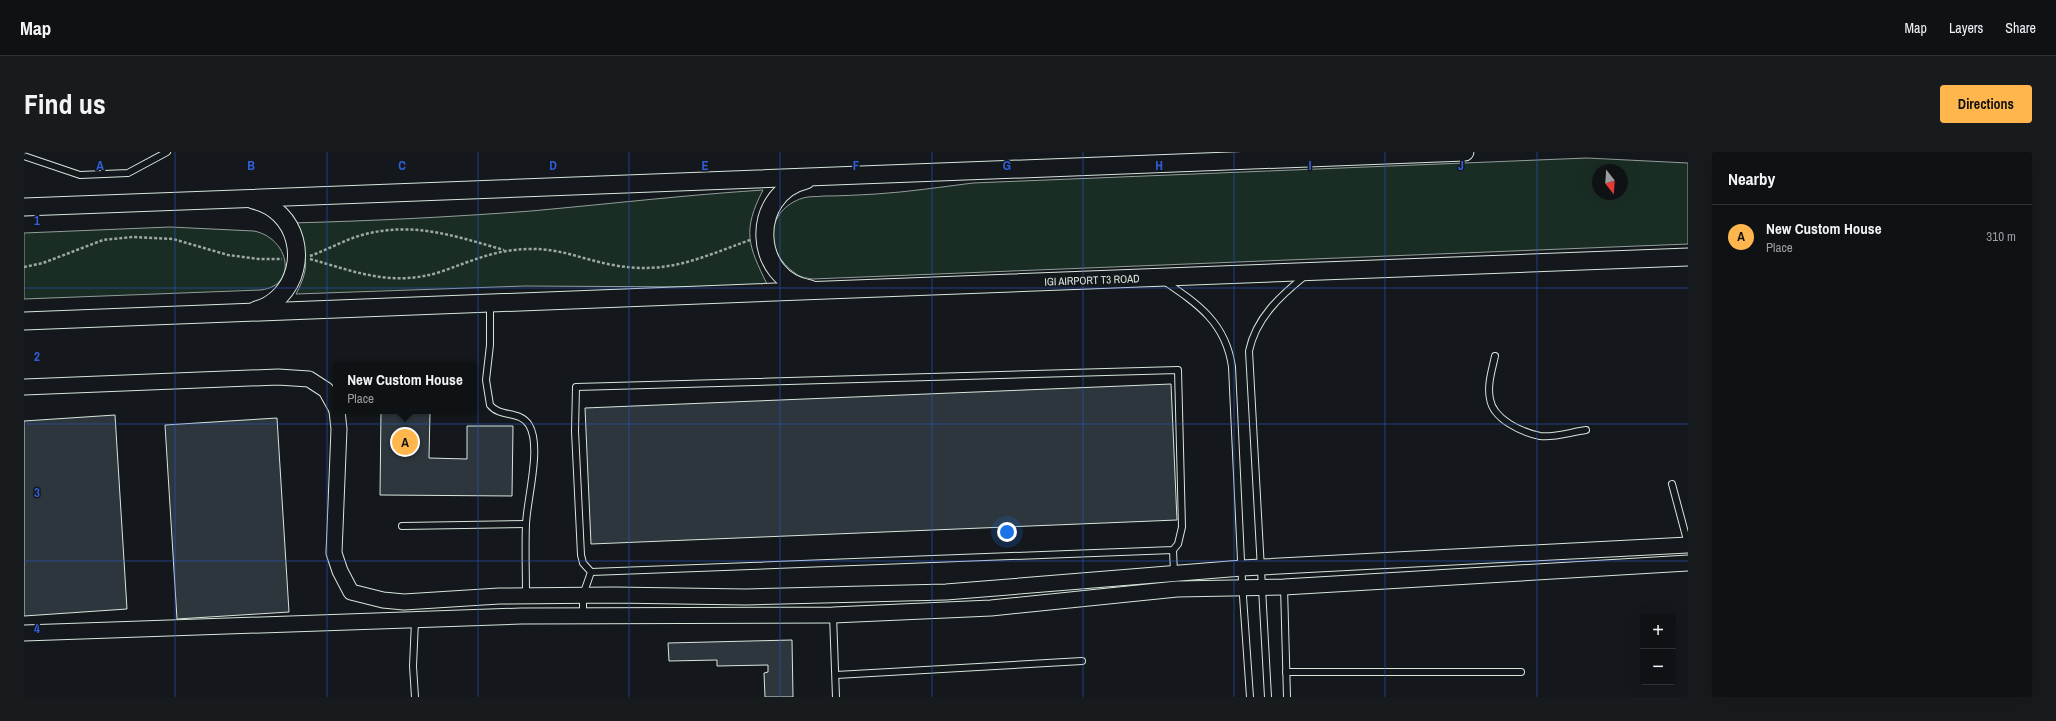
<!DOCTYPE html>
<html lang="en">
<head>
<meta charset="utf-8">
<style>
	:root { --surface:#0f1215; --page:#181b1e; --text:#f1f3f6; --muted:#9b9ea0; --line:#2f3234; --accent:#ffb74d }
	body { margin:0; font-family:"Archivo Narrow",sans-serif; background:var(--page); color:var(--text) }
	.controls { position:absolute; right:12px; bottom:12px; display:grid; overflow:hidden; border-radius:4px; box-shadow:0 4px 16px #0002 }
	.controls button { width:36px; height:36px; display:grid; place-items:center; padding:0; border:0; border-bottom:1px solid var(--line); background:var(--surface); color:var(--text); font:20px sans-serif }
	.compass { position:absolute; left:1568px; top:12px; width:36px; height:36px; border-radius:50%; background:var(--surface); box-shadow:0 4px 16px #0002; rotate:163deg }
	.you { position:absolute; left:983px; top:380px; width:14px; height:14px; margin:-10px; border:3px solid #fff; border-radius:50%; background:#1a73e8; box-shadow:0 0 0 6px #1a73e833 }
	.badge { display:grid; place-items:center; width:26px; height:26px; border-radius:50%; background:var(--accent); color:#111; font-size:13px; font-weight:700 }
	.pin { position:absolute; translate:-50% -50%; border:2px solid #fff; box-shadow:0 1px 4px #0006 }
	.popup { position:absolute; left:309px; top:210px; width:144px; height:52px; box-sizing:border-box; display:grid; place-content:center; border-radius:4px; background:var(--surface); filter:drop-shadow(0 1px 3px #0005); font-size:13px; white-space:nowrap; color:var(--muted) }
	.popup b { font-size:15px; color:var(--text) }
	.popup::after { content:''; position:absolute; left:50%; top:100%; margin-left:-8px; border:8px solid transparent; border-top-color:var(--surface) }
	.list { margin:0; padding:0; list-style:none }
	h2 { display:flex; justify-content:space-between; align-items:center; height:52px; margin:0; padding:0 16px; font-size:17px }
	h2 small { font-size:13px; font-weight:400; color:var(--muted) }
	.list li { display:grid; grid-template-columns:26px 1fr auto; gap:12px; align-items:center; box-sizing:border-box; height:64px; padding:0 16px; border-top:1px solid var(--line) }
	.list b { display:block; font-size:15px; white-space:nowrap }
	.list p { margin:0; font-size:13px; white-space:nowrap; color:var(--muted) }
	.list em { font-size:13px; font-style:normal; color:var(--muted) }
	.map { position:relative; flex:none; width:1664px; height:545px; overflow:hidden; border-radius:4px }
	header { display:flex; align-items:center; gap:24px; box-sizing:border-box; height:56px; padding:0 20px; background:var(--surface); border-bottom:1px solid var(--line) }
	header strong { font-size:19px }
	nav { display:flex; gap:22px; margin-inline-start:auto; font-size:14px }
	.intro { display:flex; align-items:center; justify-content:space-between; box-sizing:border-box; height:96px; padding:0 24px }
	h1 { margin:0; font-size:28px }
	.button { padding:10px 18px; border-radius:4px; background:var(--accent); color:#111; font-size:14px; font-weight:700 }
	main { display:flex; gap:24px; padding:0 24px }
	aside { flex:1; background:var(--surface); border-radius:4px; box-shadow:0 4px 16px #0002 }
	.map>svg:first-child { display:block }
	.green { fill:#1a2d24; stroke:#939e99; fill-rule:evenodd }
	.building { fill:#2c363c; stroke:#d8e6dc }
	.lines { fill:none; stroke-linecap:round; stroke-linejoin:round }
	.service-casing { stroke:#d8e6dc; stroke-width:8 }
	.tertiary-casing { stroke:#d8e6dc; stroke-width:17 }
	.secondary-casing { stroke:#d8e6dc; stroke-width:19 }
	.path { stroke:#9da8a2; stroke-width:2.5; stroke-dasharray:3 2; stroke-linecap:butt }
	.service { stroke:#14181c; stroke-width:6 }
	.tertiary { stroke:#14181c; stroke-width:15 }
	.secondary { stroke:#14181c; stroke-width:17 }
	.grid { fill:none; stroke:#305dd8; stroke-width:1; stroke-opacity:0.55 }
	.labels { text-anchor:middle; stroke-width:3; stroke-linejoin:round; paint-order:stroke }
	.street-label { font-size:11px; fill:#d8e6dc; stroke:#14181c }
	.grid-label { font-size:13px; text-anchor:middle; font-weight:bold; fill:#305dd8; stroke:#14181c; stroke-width:3; stroke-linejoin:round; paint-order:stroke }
</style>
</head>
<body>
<header>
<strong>Map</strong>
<nav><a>Map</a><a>Layers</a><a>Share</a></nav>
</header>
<div class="intro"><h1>Find us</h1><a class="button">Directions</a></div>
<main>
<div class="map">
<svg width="1664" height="545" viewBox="0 0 1664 545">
	<rect width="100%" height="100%" fill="#14181c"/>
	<!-- green -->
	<g class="green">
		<path d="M1563,6L1664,11V92L788,127C782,126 775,125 771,121C740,100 741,58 779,46C785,44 793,45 800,44C817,44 834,43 852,42C884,40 917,35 949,31ZM1574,18H1598V42H1574Z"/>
		<path d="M739,38C718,79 724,93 743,132L671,135L501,134L272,142C289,110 281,101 267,71C347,69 427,65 507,59C584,52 662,43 739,38Z"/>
		<path d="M146,75L230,79C265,86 275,133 237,138L0,147V81Z"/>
	</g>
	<!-- building -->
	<g class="building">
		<path d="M1147,232L1153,368L567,392L561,256Z"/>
		<path d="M357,259H447L406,260L405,306L443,307V274H489L488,344L356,343Z"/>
		<path d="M91,263L103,457L0,464V269Z"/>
		<path d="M253,266L265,460L153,467L141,273Z"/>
		<path d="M768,488L769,545H741L740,521L744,520V513L693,514V508L645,509L644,491Z"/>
	</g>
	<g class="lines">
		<defs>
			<g id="service">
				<path d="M0,4L56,23L104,21L143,0"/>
				<path d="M1140,129C1174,152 1202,171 1208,215L1218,430L1226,545"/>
				<path d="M466,152V193L462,228L466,253C476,266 496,258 505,273C518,294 503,347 502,372C501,396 502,420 502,443"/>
				<path d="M1471,204C1468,218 1463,233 1466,247C1469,267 1497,280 1516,284C1530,286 1547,280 1562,278"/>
				<path d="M1648,332L1664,392"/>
				<path d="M378,374L502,372"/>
				<path d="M1149,398L1150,421"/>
				<path d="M1260,435L1263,545"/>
				<path d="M559,463V443L567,420L1149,398L1154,392L1158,375L1154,218L552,235L551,279L557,403L559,411L567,420"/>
				<path d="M809,463L812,545"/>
				<path d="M1262,520H1497"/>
				<path d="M812,523L1058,509"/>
				<path d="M391,545L389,514L391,469"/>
				<path d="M1244,545L1225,199C1232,166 1256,144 1281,124"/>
			</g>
			<g id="tertiary">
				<path d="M0,235L254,225L285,227L302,238L312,256"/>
				<path d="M313,259L315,277L310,401L316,419L327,440L359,448L380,450L475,444L590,443L722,445L922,440L1218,416L1664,393"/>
				<path d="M0,481L497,464L809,463L967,456L1153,437L1260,435L1664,411"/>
			</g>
			<g id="secondary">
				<path d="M782,28C725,42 728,128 786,137"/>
				<path d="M229,48C274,58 286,113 256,144C250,150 241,156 232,158"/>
				<path d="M0,55L1441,0"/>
				<path d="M0,169L1664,105"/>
			</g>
		</defs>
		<!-- service casing -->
		<use href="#service" class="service-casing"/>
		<!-- tertiary casing -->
		<use href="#tertiary" class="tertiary-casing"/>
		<!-- secondary casing -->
		<use href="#secondary" class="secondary-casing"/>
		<!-- path -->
		<g class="path">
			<path d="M286,104C303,98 320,88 338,83C389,69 431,84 480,98"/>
			<path d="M286,107C332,120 368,135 416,120C448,109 472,97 506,97C536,96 560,108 589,113C643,123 676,106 726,88"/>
			<path d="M0,115L19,111L79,88L109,85L149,87L204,103L235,107H258"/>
		</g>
		<!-- service -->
		<use href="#service" class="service"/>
		<!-- tertiary -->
		<use href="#tertiary" class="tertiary"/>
		<!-- secondary -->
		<use href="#secondary" class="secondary"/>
	</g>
	<!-- grid -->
	<path class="grid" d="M151,0V545M303,0V545M454,0V545M605,0V545M756,0V545M908,0V545M1059,0V545M1210,0V545M1361,0V545M1513,0V545M0,136H1664M0,272H1664M0,409H1664"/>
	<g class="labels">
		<!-- street labels -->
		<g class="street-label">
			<text transform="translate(1068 128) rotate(-2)" y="4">IGI AIRPORT T3 ROAD</text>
		</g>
	</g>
	<g class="grid-label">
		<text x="76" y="18">A</text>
		<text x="227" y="18">B</text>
		<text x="378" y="18">C</text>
		<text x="529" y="18">D</text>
		<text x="681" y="18">E</text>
		<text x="832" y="18">F</text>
		<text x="983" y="18">G</text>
		<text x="1135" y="18">H</text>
		<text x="1286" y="18">I</text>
		<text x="1437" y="18">J</text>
		<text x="13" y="73">1</text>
		<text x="13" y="209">2</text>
		<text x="13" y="345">3</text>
		<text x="13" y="481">4</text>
	</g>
</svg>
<div class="controls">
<button>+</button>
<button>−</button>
</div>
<svg class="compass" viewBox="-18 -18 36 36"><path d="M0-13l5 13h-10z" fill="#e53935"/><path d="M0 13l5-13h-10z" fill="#9b9ea0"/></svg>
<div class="you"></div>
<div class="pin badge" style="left:381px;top:290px">A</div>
<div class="popup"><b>New Custom House</b>Place</div>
</div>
<aside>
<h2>Nearby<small></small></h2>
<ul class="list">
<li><span class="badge">A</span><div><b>New Custom House</b><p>Place</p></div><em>310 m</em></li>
</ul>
</aside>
</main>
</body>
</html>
